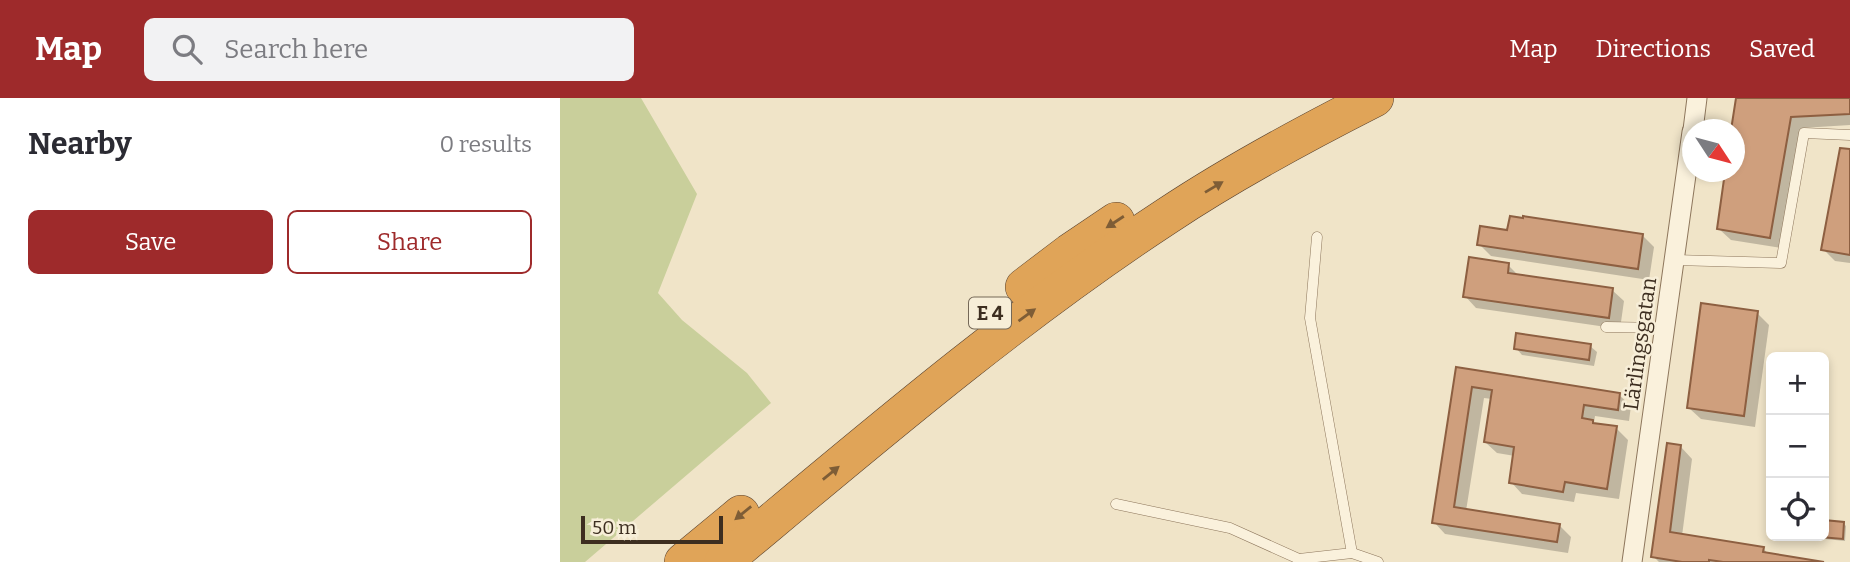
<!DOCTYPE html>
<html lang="en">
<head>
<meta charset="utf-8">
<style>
	:root { --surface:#fff; --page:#f2f2f3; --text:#2b2b33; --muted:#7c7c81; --line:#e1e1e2; --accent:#9e2a2b }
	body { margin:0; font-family:Bitter,serif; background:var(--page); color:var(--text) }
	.controls { position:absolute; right:21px; bottom:21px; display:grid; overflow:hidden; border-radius:10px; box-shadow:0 4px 10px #0003 }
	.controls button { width:63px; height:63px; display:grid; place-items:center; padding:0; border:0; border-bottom:2px solid var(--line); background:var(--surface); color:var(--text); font:35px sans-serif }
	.compass { position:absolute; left:1122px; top:21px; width:63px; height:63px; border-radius:50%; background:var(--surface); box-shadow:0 4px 10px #0003; rotate:126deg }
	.scale { position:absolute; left:21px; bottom:18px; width:142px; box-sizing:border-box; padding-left:7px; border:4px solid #3d2e20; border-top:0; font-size:19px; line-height:24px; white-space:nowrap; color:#3d2e20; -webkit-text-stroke:5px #f7eed8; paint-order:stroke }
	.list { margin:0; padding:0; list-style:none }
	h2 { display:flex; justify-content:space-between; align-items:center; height:91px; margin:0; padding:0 28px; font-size:30px }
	h2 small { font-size:23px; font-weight:400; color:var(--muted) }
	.actions { display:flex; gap:14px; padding:21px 28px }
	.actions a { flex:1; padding:16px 0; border:2px solid var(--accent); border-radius:10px; text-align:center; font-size:24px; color:var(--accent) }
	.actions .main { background:var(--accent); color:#fff }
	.icon { flex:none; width:38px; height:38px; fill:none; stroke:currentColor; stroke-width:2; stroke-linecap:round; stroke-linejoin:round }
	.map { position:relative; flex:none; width:1290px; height:464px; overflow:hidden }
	header { display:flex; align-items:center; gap:42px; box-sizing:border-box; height:98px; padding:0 35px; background:var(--accent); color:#fff }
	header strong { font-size:33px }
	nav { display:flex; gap:38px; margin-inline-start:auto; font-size:24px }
	.search { width:490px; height:63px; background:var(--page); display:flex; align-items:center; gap:18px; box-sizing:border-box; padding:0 24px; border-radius:10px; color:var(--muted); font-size:26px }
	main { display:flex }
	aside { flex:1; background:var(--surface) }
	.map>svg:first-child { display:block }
	.green { fill:#c9cf9b }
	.shadow { fill:#0003 }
	.building { fill:#cf9f7d; stroke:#8d5f41; stroke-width:2 }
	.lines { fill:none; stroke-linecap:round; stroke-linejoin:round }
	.lane-casing { stroke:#8d765c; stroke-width:11 }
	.street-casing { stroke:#8d765c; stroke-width:21 }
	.highway-casing { stroke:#5b4430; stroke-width:38 }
	.lane { stroke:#faf1dc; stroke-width:10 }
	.street { stroke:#faf1dc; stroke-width:19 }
	.highway { stroke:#e0a458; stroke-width:37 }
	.oneway { fill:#7e5d36 }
	.labels { text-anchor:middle; stroke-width:5; stroke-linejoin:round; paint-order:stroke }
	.shield { fill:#f7eed8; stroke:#756857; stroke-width:2 }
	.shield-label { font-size:19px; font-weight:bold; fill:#3d2e20 }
	.street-label { font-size:21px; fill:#3d2e20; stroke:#f7eed8 }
</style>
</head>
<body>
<header>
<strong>Map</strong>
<div class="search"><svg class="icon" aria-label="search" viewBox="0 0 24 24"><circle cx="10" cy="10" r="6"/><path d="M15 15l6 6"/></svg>Search here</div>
<nav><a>Map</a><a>Directions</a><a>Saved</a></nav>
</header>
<main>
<aside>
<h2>Nearby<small>0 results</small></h2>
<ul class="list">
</ul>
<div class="actions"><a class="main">Save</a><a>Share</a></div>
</aside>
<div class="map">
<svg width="1290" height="464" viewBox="0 0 1290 464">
	<rect width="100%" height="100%" fill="#f0e4c8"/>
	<!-- green -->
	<path class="green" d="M0,0H81L137,96L98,195L122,222L187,275L211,305L25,464H0Z"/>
	<!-- shadow -->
	<g class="shadow">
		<path d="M1179,0H1290V27L1242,30L1222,150L1171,142L1159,131L1167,74H1174Z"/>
		<path d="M1290,53V165L1275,163L1263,151Z"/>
		<path d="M1083,138L1094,149L1089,182L931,158L919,146Z"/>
		<path d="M948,167L959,178L1052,192L1064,203L1060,231L916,210L905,198Z"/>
		<path d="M1197,215L1209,227L1195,329L1141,321L1129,310Z"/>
		<path d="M1030,248L1037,254L1034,268L962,257L956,250Z"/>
		<path d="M898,271L1059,297L1071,308L1069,323L1035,318L1034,325L1036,327L1056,330L1068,342L1059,401L1016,395L1014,404L962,396L951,384L955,358L937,355L925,344L932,301L924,300L906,413L999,427L1011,439L1008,455L885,436L874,424Z"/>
		<path d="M1121,349L1132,361L1122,438L1203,450L1209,457L1254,464H1099L1093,458Z"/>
		<path d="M1264,424L1284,426L1286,428L1285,443L1265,441L1262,438H1264Z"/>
	</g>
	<!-- building -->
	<g class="building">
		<path d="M1176,0H1290V16L1231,19L1210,140L1157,131L1165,74H1174V32H1171Z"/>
		<path d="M1280,50L1290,51V157L1261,152Z"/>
		<path d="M950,118L963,120V118L1083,136L1078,171L917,147L920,128L947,132Z"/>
		<path d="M909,159L949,165L948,175L1053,190L1049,220L903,199Z"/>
		<path d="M1141,205L1198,213L1184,318L1127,310Z"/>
		<path d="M956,235L1031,246L1029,262L954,251Z"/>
		<path d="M896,269L1060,295L1058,312L1024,307L1022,320L1033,322V325L1057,328L1047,391L1005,384L1003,394L949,385L954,349L924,344L932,292L912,289L894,409L1000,426L997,444L872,425Z"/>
		<path d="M1107,345L1121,347L1110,434L1204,449L1203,454L1264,464H1163L1149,462V464H1122L1091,459Z"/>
		<path d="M1264,422L1284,424L1283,441L1260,439L1264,438Z"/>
	</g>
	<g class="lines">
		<defs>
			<g id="lane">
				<path d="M1115,162L1221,165L1244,35L1290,37"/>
				<path d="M1046,229L1105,230"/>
				<path d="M556,406L670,430L739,461"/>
				<path d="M792,455L818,464"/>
				<path d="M738,464L739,461L792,455L750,220L757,139"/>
			</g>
			<g id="street">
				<path d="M1133,32L1137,0"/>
				<path d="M1072,464L1132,34"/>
			</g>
			<g id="highway">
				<path d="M464,189L510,154L556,123"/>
				<path d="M123,464L181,416"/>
				<path d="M163,464C307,344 450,221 607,118C673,74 744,36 815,0"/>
			</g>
		</defs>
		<!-- lane casing -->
		<use href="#lane" class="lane-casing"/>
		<!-- street casing -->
		<use href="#street" class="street-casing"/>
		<!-- highway casing -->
		<use href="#highway" class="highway-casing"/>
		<!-- lane -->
		<use href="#lane" class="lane"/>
		<!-- street -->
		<use href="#street" class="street"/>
		<!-- highway -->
		<use href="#highway" class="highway"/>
	</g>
	<!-- one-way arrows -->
	<defs><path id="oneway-solid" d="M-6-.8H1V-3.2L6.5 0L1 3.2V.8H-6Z" transform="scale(1.75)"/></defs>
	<g class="oneway">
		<use href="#oneway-solid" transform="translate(654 89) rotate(-31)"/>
		<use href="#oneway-solid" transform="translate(555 124) rotate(147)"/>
		<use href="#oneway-solid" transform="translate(467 217) rotate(-36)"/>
		<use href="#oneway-solid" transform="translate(271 375) rotate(-39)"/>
		<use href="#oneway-solid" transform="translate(183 415) rotate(141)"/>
	</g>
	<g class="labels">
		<!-- shield labels -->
		<rect class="shield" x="409" y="199.5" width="42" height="31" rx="5"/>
		<g class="shield-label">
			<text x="430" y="222">E 4</text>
		</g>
		<!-- street labels -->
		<g class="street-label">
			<text transform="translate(1080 246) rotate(-82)" y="7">Lärlingsgatan</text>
		</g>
	</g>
</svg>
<div class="controls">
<button>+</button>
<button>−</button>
<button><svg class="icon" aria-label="locate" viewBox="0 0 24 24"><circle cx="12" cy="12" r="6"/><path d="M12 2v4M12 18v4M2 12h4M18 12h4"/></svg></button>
</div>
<svg class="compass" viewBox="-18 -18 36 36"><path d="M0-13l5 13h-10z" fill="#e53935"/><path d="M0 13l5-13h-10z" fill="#7c7c81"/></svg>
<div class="scale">50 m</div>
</div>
</main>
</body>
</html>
